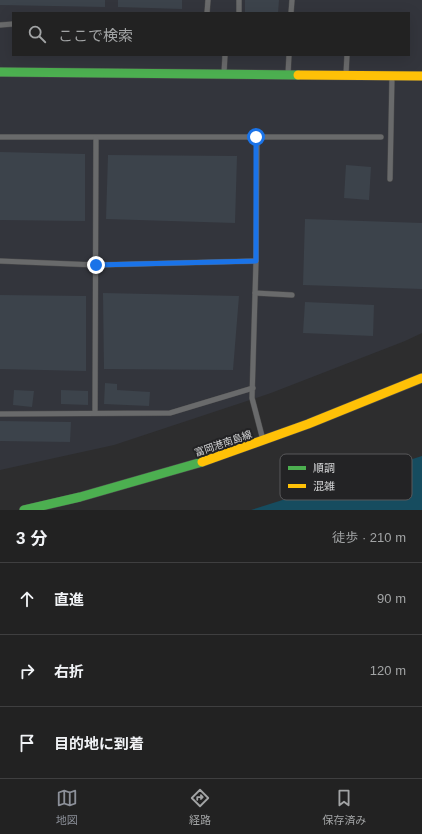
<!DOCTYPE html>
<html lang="ja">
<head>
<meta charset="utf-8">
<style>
	:root { --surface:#222; --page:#2a2a2a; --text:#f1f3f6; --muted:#a2a4a5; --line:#3f3f40; --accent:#8c9099 }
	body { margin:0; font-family:Arial,"Noto Sans JP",sans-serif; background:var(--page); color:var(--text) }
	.stop { position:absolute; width:12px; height:12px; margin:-9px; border:3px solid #1a73e8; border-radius:50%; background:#fff }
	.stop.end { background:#1a73e8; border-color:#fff; box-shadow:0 1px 4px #0008 }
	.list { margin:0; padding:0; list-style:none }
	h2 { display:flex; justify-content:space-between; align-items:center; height:52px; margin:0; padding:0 16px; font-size:17px }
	h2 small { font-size:13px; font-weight:400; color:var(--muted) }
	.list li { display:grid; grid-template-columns:26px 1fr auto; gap:12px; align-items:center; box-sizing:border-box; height:72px; padding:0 16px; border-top:1px solid var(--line) }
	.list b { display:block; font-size:15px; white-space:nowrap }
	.list em { font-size:13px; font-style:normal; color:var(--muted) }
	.icon { flex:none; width:22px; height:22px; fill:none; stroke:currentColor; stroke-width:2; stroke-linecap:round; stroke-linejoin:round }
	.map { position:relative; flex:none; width:422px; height:510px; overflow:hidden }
	.search { position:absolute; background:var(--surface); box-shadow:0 4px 16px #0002; left:12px; right:12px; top:12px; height:44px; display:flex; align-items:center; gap:10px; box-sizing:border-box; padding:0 14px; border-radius:0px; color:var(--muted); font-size:15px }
	.sheet { height:268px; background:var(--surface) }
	nav { display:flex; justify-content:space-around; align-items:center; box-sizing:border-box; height:56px; border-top:1px solid var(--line); background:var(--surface); font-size:11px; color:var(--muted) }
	nav a { display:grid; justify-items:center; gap:2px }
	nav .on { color:var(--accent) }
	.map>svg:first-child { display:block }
	.built { fill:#33353c; fill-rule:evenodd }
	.water { fill:#164c5f }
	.building { fill:#3c434b }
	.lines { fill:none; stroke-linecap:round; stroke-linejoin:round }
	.lane-casing { stroke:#4b4b4c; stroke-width:6 }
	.fast-casing { stroke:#4b4b4c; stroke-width:10 }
	.slow-casing { stroke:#4b4b4c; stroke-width:10 }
	.lane { stroke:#696a6b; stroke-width:5 }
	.fast { stroke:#4caf50; stroke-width:9 }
	.slow { stroke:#ffc107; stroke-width:9 }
	.route { stroke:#1a73e8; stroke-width:5 }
	.labels { text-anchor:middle; stroke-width:4; stroke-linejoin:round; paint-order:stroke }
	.street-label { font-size:10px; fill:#d2d3d4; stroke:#232325 }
	.key { fill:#232325; stroke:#58585a; stroke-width:1 }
	.key-label { font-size:11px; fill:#d2d3d4 }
</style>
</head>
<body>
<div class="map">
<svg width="422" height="510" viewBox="0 0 422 510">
	<rect width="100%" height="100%" fill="#2d2d2e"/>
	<!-- built -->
	<path class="built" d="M0,0H422V333L405,341L271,393L114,445L0,470ZM13,13H409V55H13Z"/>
	<!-- water -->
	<path class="water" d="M422,456V510H251Z"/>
	<!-- building -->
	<g class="building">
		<path d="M0,0H105V7L0,5Z"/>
		<path d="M118,0H182V9L118,7Z"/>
		<path d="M245,0H279L278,13H245Z"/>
		<path d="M0,152L85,154V221L0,220Z"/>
		<path d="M108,155L237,156L235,223L106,219Z"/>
		<path d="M346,165L371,167L369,200L344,198Z"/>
		<path d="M305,219L422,223V289L303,285Z"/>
		<path d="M103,293L239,296L233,370L104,369Z"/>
		<path d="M0,295L86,296V371L0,369Z"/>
		<path d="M305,302L374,305L373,336L303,333Z"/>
		<path d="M105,383L117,384V390L150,392L149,406L104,404Z"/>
		<path d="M14,390L34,391L32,407L13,405Z"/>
		<path d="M61,390L88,391V405L61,404Z"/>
		<path d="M0,421L71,422L70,442L0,441Z"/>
	</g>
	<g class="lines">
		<defs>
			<g id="lane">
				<path d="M207,13L208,0"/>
				<path d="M239,13V0"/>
				<path d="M291,13L292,0"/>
				<path d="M0,25L13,24"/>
				<path d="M224,73L225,55"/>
				<path d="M288,74L289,55"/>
				<path d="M346,74L347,55"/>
				<path d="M0,137H381"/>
				<path d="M257,137L256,261L252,398L263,440"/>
				<path d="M390,179L392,76"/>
				<path d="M0,261L96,265L256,261"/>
				<path d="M255,293L292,295"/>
				<path d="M95,413L96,138"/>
				<path d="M0,414L170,413L253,388"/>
			</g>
			<g id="fast">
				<path d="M0,72L298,75"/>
				<path d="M24,510L80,497L202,462"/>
			</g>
			<g id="slow">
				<path d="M298,75L422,76"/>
				<path d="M202,462L308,424L422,378"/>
			</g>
		</defs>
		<!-- lane casing -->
		<use href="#lane" class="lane-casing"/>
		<!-- fast casing -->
		<use href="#fast" class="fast-casing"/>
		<!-- slow casing -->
		<use href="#slow" class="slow-casing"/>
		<!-- lane -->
		<use href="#lane" class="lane"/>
		<!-- fast -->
		<use href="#fast" class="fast"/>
		<!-- slow -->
		<use href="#slow" class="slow"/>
	</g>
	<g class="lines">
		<!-- route -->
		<path class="route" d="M96,265L256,261V137"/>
	</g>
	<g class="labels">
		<!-- street labels -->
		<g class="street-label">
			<text transform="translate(223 443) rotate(-19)" y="4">富岡港南島線</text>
		</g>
	</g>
	<!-- legend -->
	<rect x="280" y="454" width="132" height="46" rx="6" class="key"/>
	<rect x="288" y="466" width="18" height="4" fill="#4caf50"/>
	<rect x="288" y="484" width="18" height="4" fill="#ffc107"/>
	<g class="key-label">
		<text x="313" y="472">順調</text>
		<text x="313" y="490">混雑</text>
	</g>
</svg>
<div class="stop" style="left:256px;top:137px"></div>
<div class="stop end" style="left:96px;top:265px"></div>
<div class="search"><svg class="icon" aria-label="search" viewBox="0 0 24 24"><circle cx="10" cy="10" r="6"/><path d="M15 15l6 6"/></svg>ここで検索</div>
</div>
<section class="sheet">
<h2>3 分<small>徒歩 · 210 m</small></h2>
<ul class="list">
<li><svg class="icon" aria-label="ahead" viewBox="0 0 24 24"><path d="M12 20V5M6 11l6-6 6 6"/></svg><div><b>直進</b></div><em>90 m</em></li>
<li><svg class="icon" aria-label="right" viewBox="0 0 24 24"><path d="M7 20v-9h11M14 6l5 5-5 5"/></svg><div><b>右折</b></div><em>120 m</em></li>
<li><svg class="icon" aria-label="arrive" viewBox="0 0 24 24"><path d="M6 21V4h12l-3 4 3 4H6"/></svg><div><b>目的地に到着</b></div></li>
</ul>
</section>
<nav>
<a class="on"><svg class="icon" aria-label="map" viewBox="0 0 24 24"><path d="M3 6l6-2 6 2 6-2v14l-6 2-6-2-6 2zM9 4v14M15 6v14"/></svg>地図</a>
<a><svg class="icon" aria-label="directions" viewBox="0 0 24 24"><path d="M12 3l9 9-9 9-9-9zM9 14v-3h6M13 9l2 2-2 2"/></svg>経路</a>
<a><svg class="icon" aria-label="saved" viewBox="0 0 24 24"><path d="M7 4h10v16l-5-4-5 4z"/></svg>保存済み</a>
</nav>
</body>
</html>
